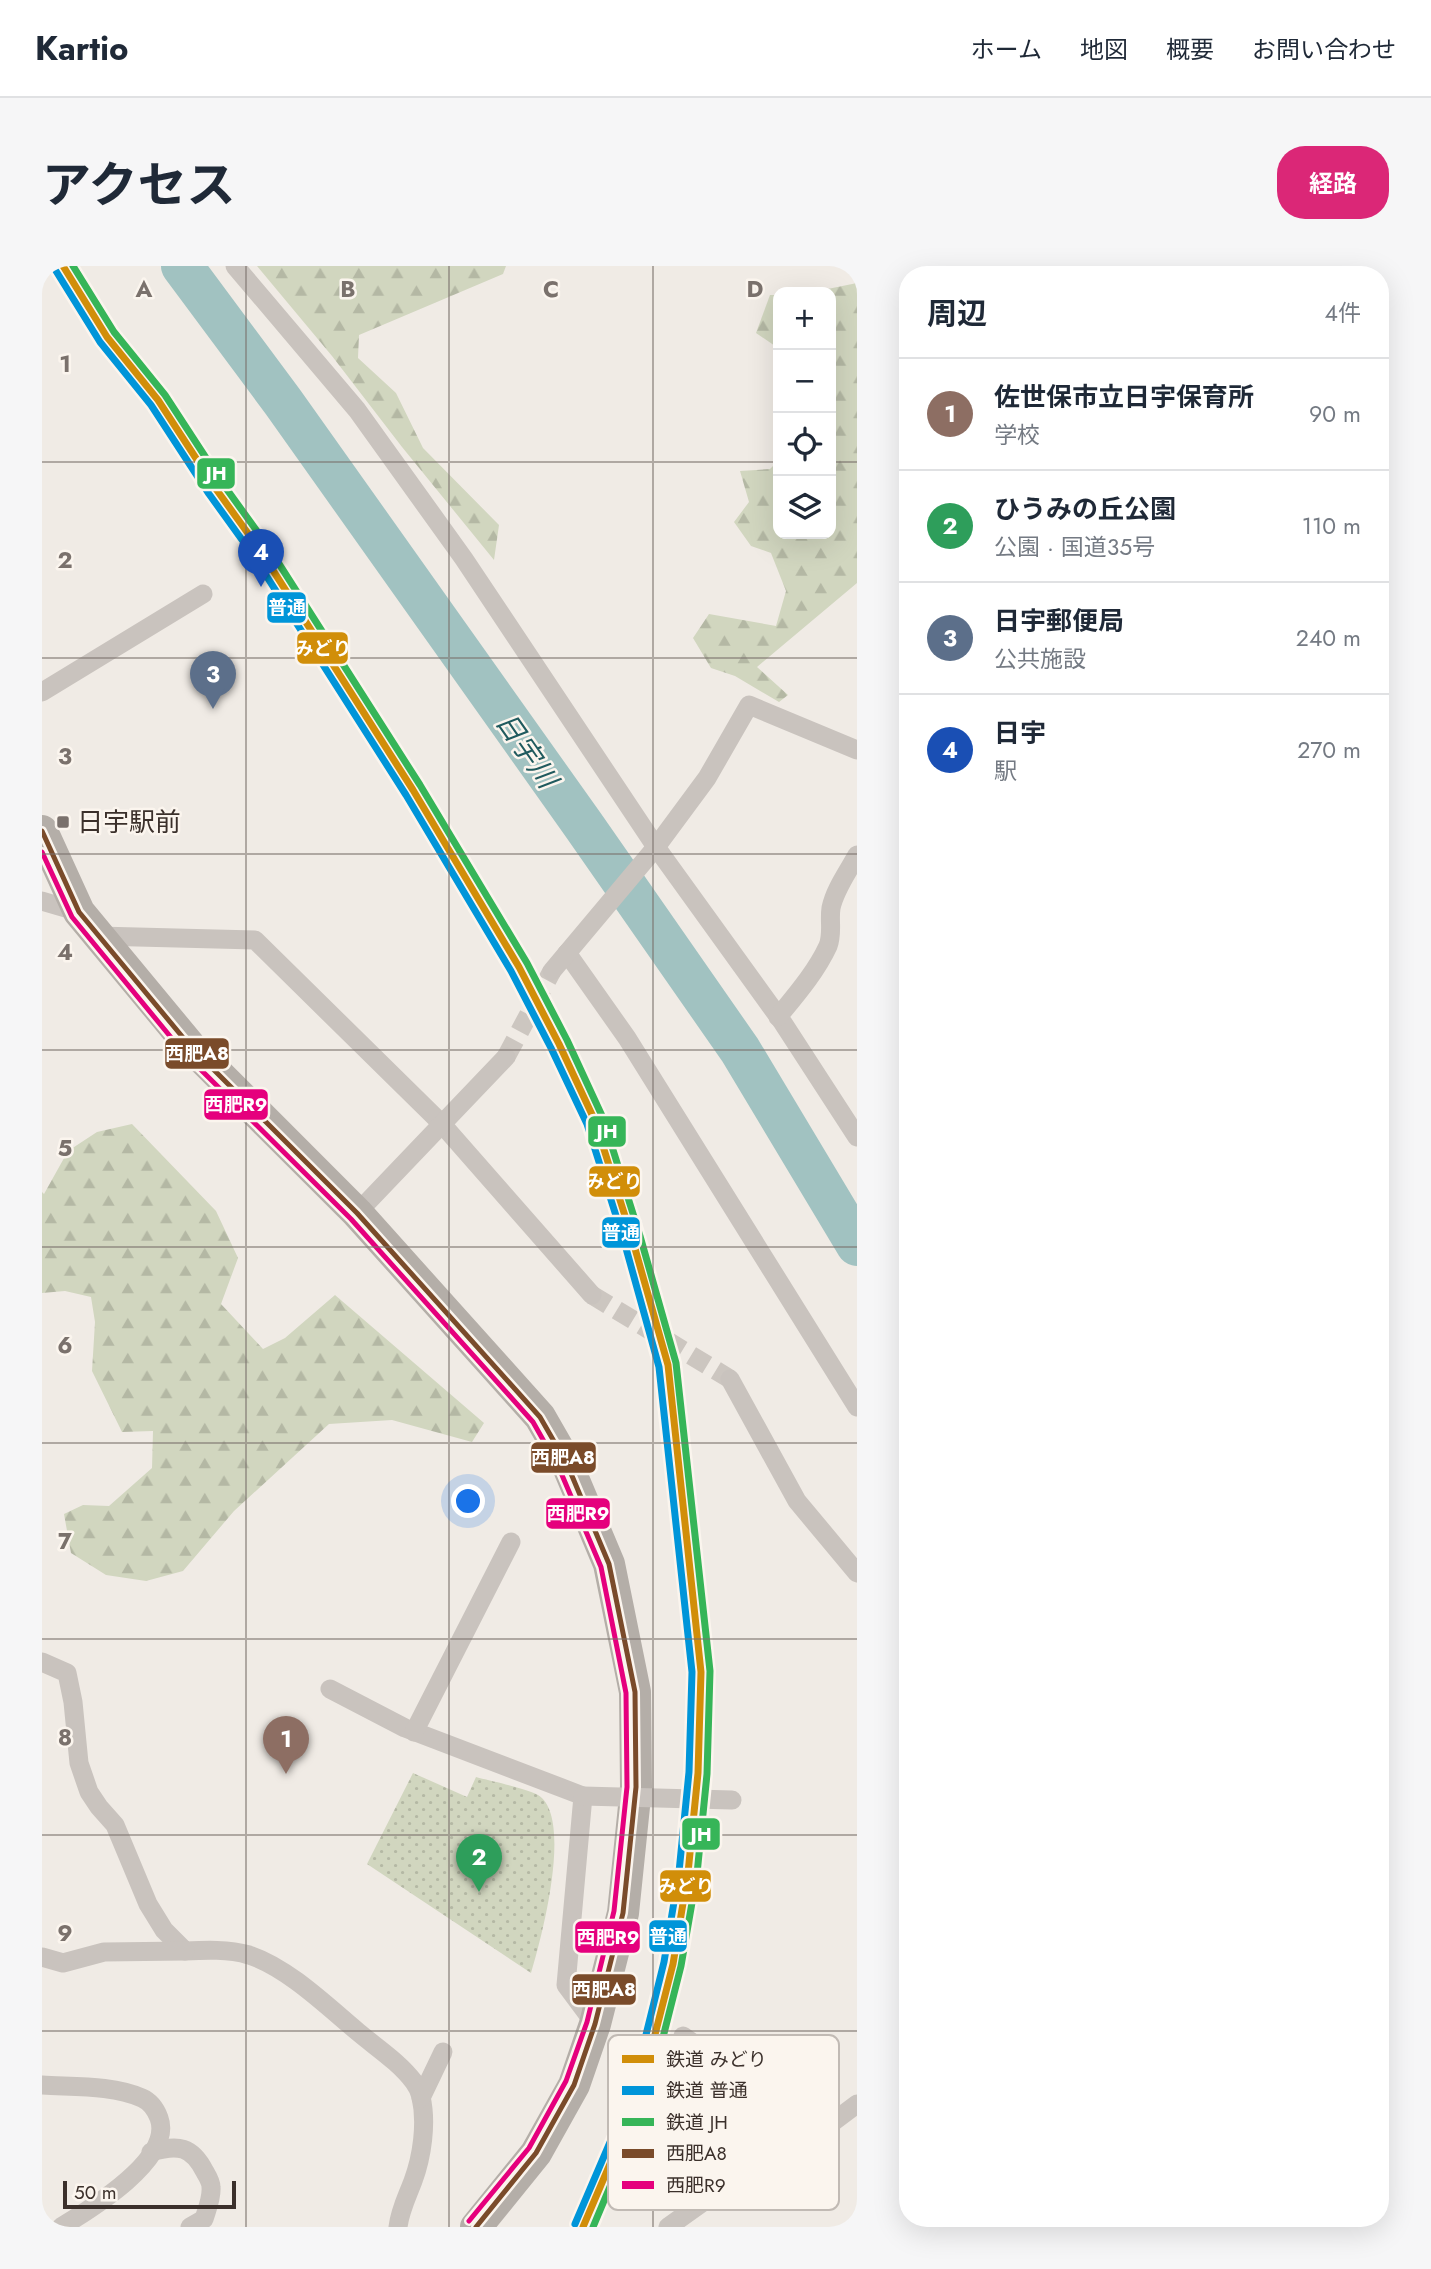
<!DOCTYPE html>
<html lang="ja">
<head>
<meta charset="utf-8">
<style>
	:root { --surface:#fff; --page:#f6f6f7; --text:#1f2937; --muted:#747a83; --line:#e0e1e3; --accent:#db2777 }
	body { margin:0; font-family:Jost,"Noto Sans JP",sans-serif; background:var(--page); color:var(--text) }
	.controls { position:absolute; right:21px; top:21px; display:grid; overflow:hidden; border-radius:14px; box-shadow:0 7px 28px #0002 }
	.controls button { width:63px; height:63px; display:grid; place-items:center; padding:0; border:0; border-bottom:2px solid var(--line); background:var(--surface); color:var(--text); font:35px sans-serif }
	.scale { position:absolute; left:21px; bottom:18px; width:173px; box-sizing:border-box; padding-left:7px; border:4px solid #3b302b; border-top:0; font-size:19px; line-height:24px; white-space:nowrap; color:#3b302b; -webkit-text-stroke:5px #fbf5ee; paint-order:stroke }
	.you { position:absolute; left:427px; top:1236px; width:24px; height:24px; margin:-18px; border:5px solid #fff; border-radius:50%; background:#1a73e8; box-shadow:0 0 0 10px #1a73e833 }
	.badge { display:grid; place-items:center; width:46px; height:46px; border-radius:50%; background:var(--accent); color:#fff; font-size:23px; font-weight:700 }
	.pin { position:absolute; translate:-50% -58px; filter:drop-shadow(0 2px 4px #0008) }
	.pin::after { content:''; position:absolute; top:37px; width:24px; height:21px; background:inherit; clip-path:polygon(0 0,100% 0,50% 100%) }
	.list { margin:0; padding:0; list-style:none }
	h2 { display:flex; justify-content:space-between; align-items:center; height:91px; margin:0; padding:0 28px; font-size:30px }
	h2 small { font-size:23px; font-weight:400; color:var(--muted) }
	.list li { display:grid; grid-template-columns:46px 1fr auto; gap:21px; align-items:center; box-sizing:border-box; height:112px; padding:0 28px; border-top:2px solid var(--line) }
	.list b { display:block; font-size:26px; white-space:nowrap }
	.list p { margin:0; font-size:23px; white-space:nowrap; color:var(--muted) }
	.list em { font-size:23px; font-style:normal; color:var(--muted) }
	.icon { flex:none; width:38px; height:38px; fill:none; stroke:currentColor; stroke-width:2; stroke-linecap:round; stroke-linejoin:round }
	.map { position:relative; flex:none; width:815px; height:1961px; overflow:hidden; border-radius:28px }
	header { display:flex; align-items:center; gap:42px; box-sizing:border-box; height:98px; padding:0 35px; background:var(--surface); border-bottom:2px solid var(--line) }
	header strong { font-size:33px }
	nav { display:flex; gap:38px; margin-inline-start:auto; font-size:24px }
	.intro { display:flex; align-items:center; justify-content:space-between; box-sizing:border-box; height:168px; padding:0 42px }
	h1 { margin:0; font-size:49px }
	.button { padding:18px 32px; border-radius:28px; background:var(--accent); color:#fff; font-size:24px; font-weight:700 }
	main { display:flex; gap:42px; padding:0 42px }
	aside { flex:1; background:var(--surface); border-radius:28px; box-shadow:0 7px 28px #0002 }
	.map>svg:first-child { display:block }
	.grass { fill:url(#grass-dots) }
	.forest { fill:url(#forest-firs) }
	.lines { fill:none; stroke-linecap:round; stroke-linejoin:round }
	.river { stroke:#a1c2c1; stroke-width:42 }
	.minor-tunnel { stroke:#ccc6c0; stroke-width:19; stroke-dasharray:19 10; stroke-linecap:butt }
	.minor { stroke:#c9c3be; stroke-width:19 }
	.trunk { stroke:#b4aea8; stroke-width:32 }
	.minor-bridge { stroke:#c9c3be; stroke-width:19 }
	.bus-1-casing { stroke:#fbf5ee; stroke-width:10 }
	.bus-2-casing { stroke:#fbf5ee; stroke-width:10 }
	.bus-1 { stroke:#7a4b2a; stroke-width:5 }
	.bus-2 { stroke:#e5007d; stroke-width:5 }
	.rail-1-casing { stroke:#fbf5ee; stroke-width:12 }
	.rail-2-casing { stroke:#fbf5ee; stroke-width:12 }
	.rail-3-casing { stroke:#fbf5ee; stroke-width:12 }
	.rail-1 { stroke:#d18e09; stroke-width:7 }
	.rail-2 { stroke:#0095d9; stroke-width:7 }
	.rail-3 { stroke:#36b558; stroke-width:7 }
	.grid { fill:none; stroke:#7a716c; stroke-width:2; stroke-opacity:0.55 }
	.poi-dot { fill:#7a716c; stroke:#fbf5ee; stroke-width:2.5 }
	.labels { text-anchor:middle; stroke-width:5; stroke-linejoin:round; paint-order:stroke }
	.poi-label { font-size:26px; fill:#3b302b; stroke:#fbf5ee; text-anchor:start }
	.water-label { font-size:28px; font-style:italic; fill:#1f5a5e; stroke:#fbf5ee }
	.key { fill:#fbf5ee; stroke:#c1bab4; stroke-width:2 }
	.key-label { font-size:19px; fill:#3b302b }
	.grid-label { font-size:23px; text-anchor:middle; font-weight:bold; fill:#7a716c; stroke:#fbf5ee; stroke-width:5; stroke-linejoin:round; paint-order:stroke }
	.line-badge { stroke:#fbf5ee; stroke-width:2.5 }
	.badge-label { font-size:19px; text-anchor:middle; font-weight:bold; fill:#fff }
</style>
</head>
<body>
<header>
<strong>Kartio</strong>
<nav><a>ホーム</a><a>地図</a><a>概要</a><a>お問い合わせ</a></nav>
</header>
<div class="intro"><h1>アクセス</h1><a class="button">経路</a></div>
<main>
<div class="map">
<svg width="815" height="1961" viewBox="0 0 815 1961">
	<defs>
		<pattern id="grass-dots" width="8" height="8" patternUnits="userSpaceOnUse" patternTransform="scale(1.75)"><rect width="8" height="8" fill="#d1d6bf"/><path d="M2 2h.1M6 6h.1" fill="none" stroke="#b4b8a4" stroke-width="1.8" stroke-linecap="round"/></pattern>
		<pattern id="forest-firs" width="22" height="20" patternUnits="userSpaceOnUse" patternTransform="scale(1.75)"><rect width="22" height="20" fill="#d1d6bf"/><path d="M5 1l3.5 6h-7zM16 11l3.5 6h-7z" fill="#b4b8a4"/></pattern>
	</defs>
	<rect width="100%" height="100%" fill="#f0ebe5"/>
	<!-- grass -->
	<path class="grass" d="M371,1507L425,1531L434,1511C448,1515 484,1522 496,1529C532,1551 499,1674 489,1707L325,1598Z"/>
	<!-- forest -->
	<g class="forest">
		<path d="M215,0H464L461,8L317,69L316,92L354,127L381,182L457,259L452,294L360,181L290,90Z"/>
		<path d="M815,17V317L715,401L746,429L737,436L693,410L669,402L651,372L667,348L734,360L744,325L729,287L709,280L692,256L707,236L698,205L728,203L736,195V268H789V26H771Z"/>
		<path d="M728,29H736V82L714,67Z"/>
		<path d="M90,858L174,945L196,992L179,1038L221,1083L243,1072L293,1029L442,1157L430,1176L350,1154L287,1158L192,1245L141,1305L104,1315L64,1309L29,1287L22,1248L41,1239L67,1240L110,1202L111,1165L80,1166L50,1105L53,1056L49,1031L23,1025L0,1027V926L2,928L26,885L55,866Z"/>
	</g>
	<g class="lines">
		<!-- river -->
		<path class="river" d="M140,0L241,136L542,560L698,784L815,979"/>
		<!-- minor-tunnel -->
		<g class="minor-tunnel">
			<path d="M464,791L510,705"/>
			<path d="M550,1029L688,1113"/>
		</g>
		<!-- minor -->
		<g class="minor">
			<path d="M193,0L315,144L422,293L614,581L741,757L815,871"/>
			<path d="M0,426L161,328"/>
			<path d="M0,635L37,646"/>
			<path d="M56,670L213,674L399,857L550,1029"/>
			<path d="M525,687L585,772L815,1141"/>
			<path d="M510,705L614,581L665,512L707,439L815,484"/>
			<path d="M736,751C754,729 774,706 786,680C791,667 787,655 789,642C793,623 806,606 815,589"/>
			<path d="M315,947L464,791"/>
			<path d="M688,1113L755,1235L815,1307"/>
			<path d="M0,1396L25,1407L31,1436L37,1497L47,1526L57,1541L73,1559L106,1638L122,1664L143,1685C164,1684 186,1683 207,1689C245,1701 286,1741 316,1766C335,1782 357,1796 372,1816C375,1820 378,1826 379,1831C385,1857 380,1891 371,1915C365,1931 358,1944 356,1961"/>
			<path d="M288,1423L363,1462L541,1530L524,1719L553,1758"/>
			<path d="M372,1466L469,1276"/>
			<path d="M0,1691L21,1697L62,1686L143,1685"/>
			<path d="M641,1770L696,1809L764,1871"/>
			<path d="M0,1819C32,1821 71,1819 100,1832C109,1836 114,1844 117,1852C132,1893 47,1944 19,1961"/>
			<path d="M379,1832L401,1786"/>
			<path d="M109,1886C136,1878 150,1880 163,1906C166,1911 169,1916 169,1921C170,1932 165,1943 162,1953L148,1961"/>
			<path d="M626,1961L727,1889L783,1862L815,1838"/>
		</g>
		<!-- trunk -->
		<path class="trunk" d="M0,565L37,646L148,780L315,947L498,1151L525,1198L567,1298L593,1426L594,1521L581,1647L553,1758L532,1819L494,1887L434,1961"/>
		<!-- minor-bridge -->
		<path class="minor-bridge" d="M541,1530L690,1534"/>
		<defs>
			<path id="bus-1" d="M0,565L37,646L148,780L315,947L498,1151L525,1198L567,1298L593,1426L594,1521L581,1647L553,1758L532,1819L494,1887L434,1961"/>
			<path id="bus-2" d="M0,586L30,651L141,786L309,953L491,1156L517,1202L559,1301L584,1427L585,1521L572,1645L545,1756L524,1815L487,1882L427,1955"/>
		</defs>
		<!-- bus-1 casing -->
		<use href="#bus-1" class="bus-1-casing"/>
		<!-- bus-2 casing -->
		<use href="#bus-2" class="bus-2-casing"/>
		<!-- bus-1 -->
		<use href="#bus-1" class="bus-1"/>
		<!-- bus-2 -->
		<use href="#bus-2" class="bus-2"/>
		<defs>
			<path id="rail-1" d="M21,0L65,71L116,134L174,223L218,284L371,524L477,701L517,778L553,855L590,972L626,1099L659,1406L656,1507L646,1607L631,1698L606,1796L580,1870L541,1961"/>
			<path id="rail-2" d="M14,5L58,76L109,139L167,228L211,289L364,529L469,705L509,782L545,858L582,975L617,1101L650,1406L647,1506L637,1606L622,1696L598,1793L572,1867L533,1958"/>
			<path id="rail-3" d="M31,0L72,66L123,129L181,218L225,279L378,519L485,697L525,774L561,852L598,970L634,1097L668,1405L665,1508L655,1608L639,1700L614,1799L588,1873L551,1961"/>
		</defs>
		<!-- rail-1 casing -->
		<use href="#rail-1" class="rail-1-casing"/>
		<!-- rail-2 casing -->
		<use href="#rail-2" class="rail-2-casing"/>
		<!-- rail-3 casing -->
		<use href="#rail-3" class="rail-3-casing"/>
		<!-- rail-1 -->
		<use href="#rail-1" class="rail-1"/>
		<!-- rail-2 -->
		<use href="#rail-2" class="rail-2"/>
		<!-- rail-3 -->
		<use href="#rail-3" class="rail-3"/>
	</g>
	<!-- grid -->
	<path class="grid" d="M204,0V1961M407,0V1961M611,0V1961M0,196H736M789,196H815M0,392H815M0,588H815M0,784H815M0,981H815M0,1177H815M0,1373H815M0,1569H815M0,1765H815"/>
	<!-- markers -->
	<rect class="poi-dot" x="14" y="549" width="14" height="14" rx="3.5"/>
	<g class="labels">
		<!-- poi labels -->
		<g class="poi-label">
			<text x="35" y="565">日宇駅前</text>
		</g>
		<!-- water labels -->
		<g class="water-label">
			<text transform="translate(485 484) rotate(55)" y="10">日宇川</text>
		</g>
	</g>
	<!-- legend -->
	<rect x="566" y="1769" width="231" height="175" rx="10" class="key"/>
	<rect x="580" y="1789" width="32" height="8" fill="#d18e09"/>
	<rect x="580" y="1820" width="32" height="9" fill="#0095d9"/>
	<rect x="580" y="1852" width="32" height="8" fill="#36b558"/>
	<rect x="580" y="1883" width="32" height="9" fill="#7a4b2a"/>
	<rect x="580" y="1915" width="32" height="8" fill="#e5007d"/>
	<g class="key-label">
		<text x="624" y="1800">鉄道 みどり</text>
		<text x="624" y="1831">鉄道 普通</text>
		<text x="624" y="1863">鉄道 JH</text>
		<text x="624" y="1894">西肥A8</text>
		<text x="624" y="1926">西肥R9</text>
	</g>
	<g class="grid-label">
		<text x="102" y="31">A</text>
		<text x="306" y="31">B</text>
		<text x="509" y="31">C</text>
		<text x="713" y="31">D</text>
		<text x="23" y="106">1</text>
		<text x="23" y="302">2</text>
		<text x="23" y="498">3</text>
		<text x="23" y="694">4</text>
		<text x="23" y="890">5</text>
		<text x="23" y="1087">6</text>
		<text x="23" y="1283">7</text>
		<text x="23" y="1479">8</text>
		<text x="23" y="1675">9</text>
	</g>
	<g class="line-badge">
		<rect x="154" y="191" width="40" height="33" rx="7" fill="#36b558"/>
		<rect x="224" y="325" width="41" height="33" rx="7" fill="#0095d9"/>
		<rect x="254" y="365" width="53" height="34" rx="7" fill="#d18e09"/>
		<rect x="122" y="771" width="66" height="33" rx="7" fill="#7a4b2a"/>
		<rect x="161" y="822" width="66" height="33" rx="7" fill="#e5007d"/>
		<rect x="545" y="849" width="40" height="33" rx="7" fill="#36b558"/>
		<rect x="546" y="899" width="53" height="33" rx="7" fill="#d18e09"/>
		<rect x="559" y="950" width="40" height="33" rx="7" fill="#0095d9"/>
		<rect x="488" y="1175" width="67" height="33" rx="7" fill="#7a4b2a"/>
		<rect x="503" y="1231" width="66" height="33" rx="7" fill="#e5007d"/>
		<rect x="639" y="1551" width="40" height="34" rx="7" fill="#36b558"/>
		<rect x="617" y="1603" width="53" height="34" rx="7" fill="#d18e09"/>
		<rect x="606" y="1653" width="40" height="34" rx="7" fill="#0095d9"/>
		<rect x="532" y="1654" width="67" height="34" rx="7" fill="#e5007d"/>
		<rect x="529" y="1707" width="66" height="33" rx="7" fill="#7a4b2a"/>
	</g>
	<g class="badge-label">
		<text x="174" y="214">JH</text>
		<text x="245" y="348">普通</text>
		<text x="281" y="389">みどり</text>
		<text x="155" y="794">西肥A8</text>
		<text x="194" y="845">西肥R9</text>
		<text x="565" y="872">JH</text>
		<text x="572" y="922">みどり</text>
		<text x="579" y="973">普通</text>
		<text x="521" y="1198">西肥A8</text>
		<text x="536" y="1254">西肥R9</text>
		<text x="659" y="1575">JH</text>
		<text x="644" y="1627">みどり</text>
		<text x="626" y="1677">普通</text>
		<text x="566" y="1678">西肥R9</text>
		<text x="562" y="1730">西肥A8</text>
	</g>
</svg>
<div class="controls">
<button>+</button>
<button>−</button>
<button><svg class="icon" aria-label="locate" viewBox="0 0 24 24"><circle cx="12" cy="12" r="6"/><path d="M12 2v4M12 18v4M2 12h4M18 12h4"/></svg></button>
<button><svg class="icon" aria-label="layers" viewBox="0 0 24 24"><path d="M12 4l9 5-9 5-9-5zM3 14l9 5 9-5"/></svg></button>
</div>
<div class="scale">50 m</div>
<div class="you"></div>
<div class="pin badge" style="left:244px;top:1508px;background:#8d6e63">1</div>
<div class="pin badge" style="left:437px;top:1626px;background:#2e9e5b">2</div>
<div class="pin badge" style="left:171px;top:443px;background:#5c6f8a">3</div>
<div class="pin badge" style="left:219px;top:321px;background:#1a4fb4">4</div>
</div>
<aside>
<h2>周辺<small>4件</small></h2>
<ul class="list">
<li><span class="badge" style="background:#8d6e63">1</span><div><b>佐世保市立日宇保育所</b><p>学校</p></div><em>90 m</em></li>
<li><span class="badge" style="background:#2e9e5b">2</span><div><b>ひうみの丘公園</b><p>公園 · 国道35号</p></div><em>110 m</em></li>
<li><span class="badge" style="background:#5c6f8a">3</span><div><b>日宇郵便局</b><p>公共施設</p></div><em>240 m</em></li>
<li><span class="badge" style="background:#1a4fb4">4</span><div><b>日宇</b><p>駅</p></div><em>270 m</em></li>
</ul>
</aside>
</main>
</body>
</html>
